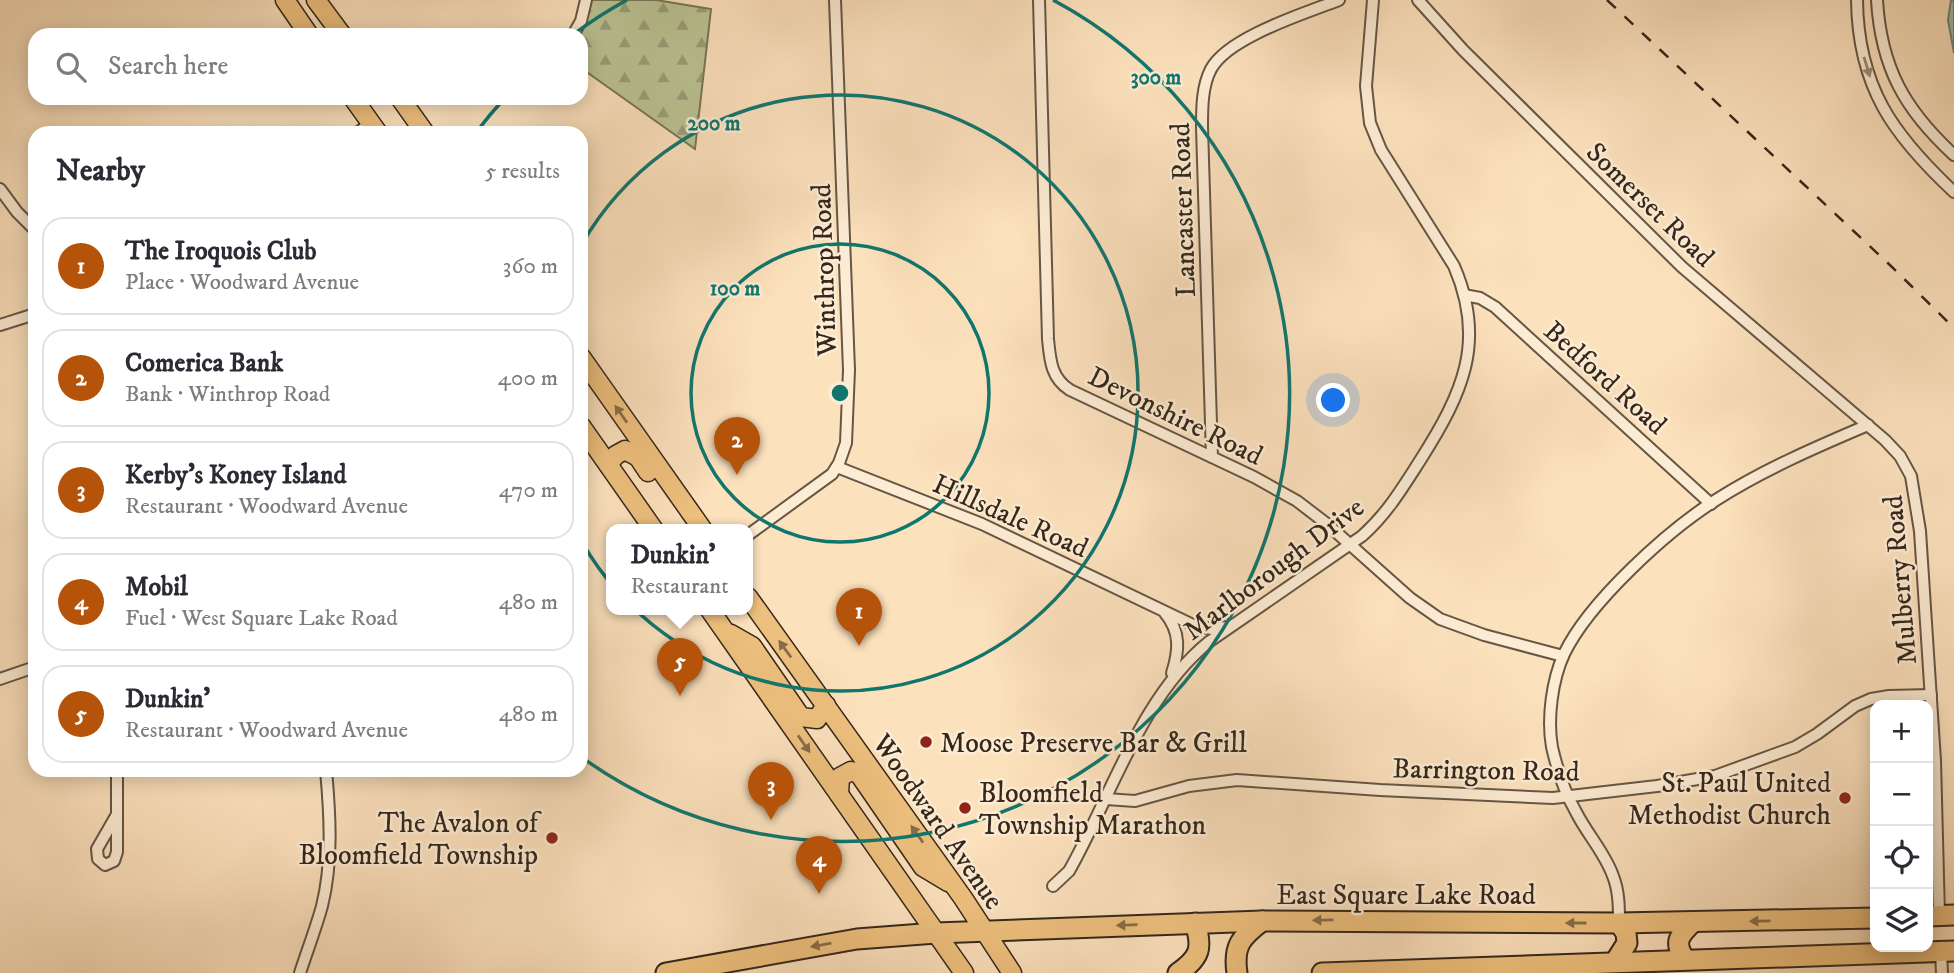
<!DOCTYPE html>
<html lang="en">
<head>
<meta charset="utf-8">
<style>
	:root { --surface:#fff; --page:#f7f7f7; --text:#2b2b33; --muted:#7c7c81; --line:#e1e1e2; --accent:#b45309 }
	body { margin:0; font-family:"IM FELL DW Pica",serif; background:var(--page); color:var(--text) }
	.controls { position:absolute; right:21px; bottom:21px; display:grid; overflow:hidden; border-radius:14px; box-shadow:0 4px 18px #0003 }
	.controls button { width:63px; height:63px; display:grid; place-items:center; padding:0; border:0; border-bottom:2px solid var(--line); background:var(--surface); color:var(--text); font:35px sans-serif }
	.you { position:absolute; left:1334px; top:401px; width:24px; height:24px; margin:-18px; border:5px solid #fff; border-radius:50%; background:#1a73e8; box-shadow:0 0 0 10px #1a73e833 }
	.badge { display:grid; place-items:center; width:46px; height:46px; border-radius:50%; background:var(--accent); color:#fff; font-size:23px; font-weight:700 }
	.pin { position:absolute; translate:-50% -58px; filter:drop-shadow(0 2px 4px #0008) }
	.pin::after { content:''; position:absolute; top:37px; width:24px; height:21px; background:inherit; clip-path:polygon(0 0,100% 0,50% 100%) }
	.popup { position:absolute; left:606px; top:524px; width:147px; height:91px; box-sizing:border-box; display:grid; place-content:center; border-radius:14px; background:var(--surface); filter:drop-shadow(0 2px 5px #0005); font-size:23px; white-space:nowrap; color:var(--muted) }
	.popup b { font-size:26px; color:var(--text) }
	.popup::after { content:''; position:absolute; left:50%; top:100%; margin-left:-14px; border:14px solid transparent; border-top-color:var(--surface) }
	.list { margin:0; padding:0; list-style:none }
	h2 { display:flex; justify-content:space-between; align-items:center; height:91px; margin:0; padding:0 28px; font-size:30px }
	h2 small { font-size:23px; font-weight:400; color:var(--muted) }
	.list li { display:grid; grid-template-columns:46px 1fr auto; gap:21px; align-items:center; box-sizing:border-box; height:98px; margin:0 14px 14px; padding:0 14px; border:2px solid var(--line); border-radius:21px }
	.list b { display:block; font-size:26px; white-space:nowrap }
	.list p { margin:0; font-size:23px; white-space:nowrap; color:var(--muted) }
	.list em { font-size:23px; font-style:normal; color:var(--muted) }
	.icon { flex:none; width:38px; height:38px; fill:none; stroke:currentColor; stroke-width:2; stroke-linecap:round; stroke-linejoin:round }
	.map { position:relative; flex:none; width:1954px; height:973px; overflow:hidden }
	.search { position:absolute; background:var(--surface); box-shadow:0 4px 18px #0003; left:28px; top:28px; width:560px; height:77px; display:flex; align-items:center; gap:18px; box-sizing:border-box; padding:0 24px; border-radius:21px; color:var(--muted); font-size:26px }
	.panel { position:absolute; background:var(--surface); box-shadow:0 4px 18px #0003; left:28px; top:126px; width:560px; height:651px; border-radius:21px }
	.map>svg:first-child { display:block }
	.forest { fill:url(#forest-firs); stroke:#787558; stroke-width:2 }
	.water { fill:#9fbdb3; stroke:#748176; stroke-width:2 }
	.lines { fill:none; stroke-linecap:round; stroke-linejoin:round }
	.minor-casing { stroke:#665644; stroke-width:14 }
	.primary-casing { stroke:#34271b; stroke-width:21 }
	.trunk-casing { stroke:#34271b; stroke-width:23 }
	.minor { stroke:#fdecd4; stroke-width:10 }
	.primary { stroke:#eec07e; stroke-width:18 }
	.trunk { stroke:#eec07e; stroke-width:19 }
	.rail { stroke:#34271b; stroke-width:2.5; stroke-dasharray:12 12; stroke-linecap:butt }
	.oneway { fill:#988a78 }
	.oneway2 { fill:#886c48 }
	.ring { fill:none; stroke:#0f766e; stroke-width:3.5 }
	.poi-dot { fill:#8f2418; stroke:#fdecd4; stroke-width:2.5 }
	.labels { text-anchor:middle; stroke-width:5; stroke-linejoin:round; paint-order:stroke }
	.street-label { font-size:28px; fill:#34271b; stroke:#fdecd4 }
	.poi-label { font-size:28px; fill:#34271b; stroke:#fdecd4; text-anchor:start }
	.centre { fill:#0f766e; stroke:#fdecd4; stroke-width:3.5 }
	.ring-label { font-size:21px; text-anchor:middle; font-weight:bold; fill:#0f766e; stroke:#fdecd4; stroke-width:5; stroke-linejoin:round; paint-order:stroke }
</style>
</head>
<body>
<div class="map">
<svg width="1954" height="973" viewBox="0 0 1954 973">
	<defs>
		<pattern id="forest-firs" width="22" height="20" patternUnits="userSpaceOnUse" patternTransform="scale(1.75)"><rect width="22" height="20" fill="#bbc394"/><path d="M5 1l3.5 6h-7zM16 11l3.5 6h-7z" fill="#999e78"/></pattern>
	</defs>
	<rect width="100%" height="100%" fill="#fce1bd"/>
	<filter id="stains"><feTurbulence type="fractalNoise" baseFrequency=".00286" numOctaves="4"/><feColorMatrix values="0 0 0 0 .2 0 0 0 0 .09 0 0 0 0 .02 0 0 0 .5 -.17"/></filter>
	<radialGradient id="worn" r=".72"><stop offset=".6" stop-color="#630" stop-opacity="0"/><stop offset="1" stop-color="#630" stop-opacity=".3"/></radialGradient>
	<!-- forest -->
	<path class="forest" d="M589,0H656L711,9L695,149L581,68L580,35Z"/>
	<!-- water -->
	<path class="water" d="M1951,0H1954V53L1948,20Z"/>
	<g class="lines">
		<defs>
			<g id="minor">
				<path d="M1039,0L1048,339C1050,360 1051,378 1070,390L1254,477L1297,501L1327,524L1410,598L1440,619L1484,635L1563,656"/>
				<path d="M1418,0L1463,50L1682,267L1885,440L1900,456L1911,476L1920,531L1935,761L1939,916"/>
				<path d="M1857,0C1858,87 1893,135 1954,192"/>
				<path d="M1877,0C1881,68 1905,110 1954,155"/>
				<path d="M573,35L581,21L586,0"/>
				<path d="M357,133L371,123"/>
				<path d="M0,189L17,212L35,230"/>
				<path d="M1464,295L1480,298L1495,307L1711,504"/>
				<path d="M0,325L35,314"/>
				<path d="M1212,457L1202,127C1202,108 1202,86 1211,69C1228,37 1306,13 1339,0"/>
				<path d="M837,467L982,524L1193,625L1212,629L1227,627"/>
				<path d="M748,535L832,474L839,463L846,443L849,370L835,0"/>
				<path d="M1165,613C1181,632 1179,651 1172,673"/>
				<path d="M0,679L35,667"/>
				<path d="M1106,799L1135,801L1189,786L1237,780L1380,790L1553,798L1657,786L1715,776L1795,747L1817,734L1855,706L1871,699L1889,696L1931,695"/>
				<path d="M116,816L97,849L98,859L105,865L114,861L117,852V770"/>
				<path d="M1053,886L1069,871C1112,795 1141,696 1210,641L1362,536C1387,514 1403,487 1421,459C1462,394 1487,342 1454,266L1381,150L1370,123L1366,86L1373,0"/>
				<path d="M1619,923C1619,907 1619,891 1613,876C1605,853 1587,834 1576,812C1565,793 1557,769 1552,747C1547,719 1552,680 1564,654C1589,602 1667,531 1716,500C1763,470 1816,447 1868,425"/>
				<path d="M1941,951L1942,973"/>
				<path d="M300,973C307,951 316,928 322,906C333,862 330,814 326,770"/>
			</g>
			<g id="primary">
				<path d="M285,0L309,35"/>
				<path d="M316,0L342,35"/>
				<path d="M353,98L378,133"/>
				<path d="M400,98L425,133"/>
				<path d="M581,357L703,530"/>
				<path d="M581,426L654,530"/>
				<path d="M608,464L616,455L625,450L638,457L648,472"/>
				<path d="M748,597L963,898L1012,973"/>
				<path d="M710,610L964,973"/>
				<path d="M731,634L752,646L801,717L817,719L826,705"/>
				<path d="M839,794L840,777L851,771L859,774L923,867L948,882"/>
			</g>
			<g id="trunk">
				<path d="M1928,916L1954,915"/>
				<path d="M1685,959C1673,943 1679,935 1693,922"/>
				<path d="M1615,962L1627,943L1626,933L1619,923"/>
				<path d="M666,973L857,939L936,933L1262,921L1619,923L1875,918"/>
				<path d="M1178,973C1200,958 1203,948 1195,923"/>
				<path d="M1237,973C1233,946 1241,937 1262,921"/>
				<path d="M1322,973L1954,951"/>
			</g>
		</defs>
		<!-- minor casing -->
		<use href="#minor" class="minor-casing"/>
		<!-- primary casing -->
		<use href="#primary" class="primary-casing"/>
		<!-- trunk casing -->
		<use href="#trunk" class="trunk-casing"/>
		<!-- minor -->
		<use href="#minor" class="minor"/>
		<!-- primary -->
		<use href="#primary" class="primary"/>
		<!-- trunk -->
		<use href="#trunk" class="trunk"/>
		<!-- rail -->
		<path class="rail" d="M1607,0L1892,267L1954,328"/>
	</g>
	<!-- one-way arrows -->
	<defs><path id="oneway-solid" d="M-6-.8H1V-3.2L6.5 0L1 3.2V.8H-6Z" transform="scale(1.75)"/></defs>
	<use class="oneway" href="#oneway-solid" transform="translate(1867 67) rotate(73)"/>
	<g class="oneway2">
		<use href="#oneway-solid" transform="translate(621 414) rotate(-125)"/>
		<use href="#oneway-solid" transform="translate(785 649) rotate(-126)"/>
		<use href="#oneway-solid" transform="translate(804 744) rotate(55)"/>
		<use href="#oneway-solid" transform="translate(917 834) rotate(-125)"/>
		<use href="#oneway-solid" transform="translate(1323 920) rotate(179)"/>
		<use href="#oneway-solid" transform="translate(1760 921) rotate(179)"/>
		<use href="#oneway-solid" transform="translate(1576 923) rotate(-180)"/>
		<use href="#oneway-solid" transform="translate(1127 925) rotate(178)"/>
		<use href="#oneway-solid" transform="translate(821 945) rotate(170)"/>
	</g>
	<!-- distance rings -->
	<g class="ring">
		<circle cx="840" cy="393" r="149"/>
		<path d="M582 244A298 298 0 1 1 582 542"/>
		<path d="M478 130A447 447 0 0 1 503 100M574 34A447 447 0 0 1 627 0M1053 0A447 447 0 1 1 584 759"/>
	</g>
	<!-- markers -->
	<g class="poi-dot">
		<circle cx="926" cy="742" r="7"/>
		<circle cx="1845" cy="798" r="7"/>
		<circle cx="965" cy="808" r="7"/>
		<circle cx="552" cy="838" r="7"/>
	</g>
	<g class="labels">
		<!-- street labels -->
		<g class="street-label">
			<text transform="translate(1651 204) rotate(44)" y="10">Somerset Road</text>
			<text transform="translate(1182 210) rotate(-92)" y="10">Lancaster Road</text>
			<text transform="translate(823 270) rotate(-92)" y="10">Winthrop Road</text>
			<text transform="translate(1606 377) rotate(42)" y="10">Bedford Road</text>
			<text transform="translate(1176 415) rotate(26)" y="10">Devonshire Road</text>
			<text transform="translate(1011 515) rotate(24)" y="10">Hillsdale Road</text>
			<text transform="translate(1273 568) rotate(-37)" y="10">Marlborough Drive</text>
			<text transform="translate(1899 580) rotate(-95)" y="10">Mulberry Road</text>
			<text transform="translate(1486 769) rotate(1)" y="10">Barrington Road</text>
			<text transform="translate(939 821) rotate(55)" y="10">Woodward Avenue</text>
			<text x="1406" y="904">East Square Lake Road</text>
		</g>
		<!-- poi labels -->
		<g class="poi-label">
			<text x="940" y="752">Moose Preserve Bar &amp; Grill</text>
			<text x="1831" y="792" text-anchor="end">St. Paul United<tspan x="1831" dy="32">Methodist Church</tspan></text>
			<text x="979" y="802">Bloomfield<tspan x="979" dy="32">Township Marathon</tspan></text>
			<text x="538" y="832" text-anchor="end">The Avalon of<tspan x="538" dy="32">Bloomfield Township</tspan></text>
		</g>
	</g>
	<circle cx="840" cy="393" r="10" class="centre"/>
	<g class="ring-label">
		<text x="1156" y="84">300 m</text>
		<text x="714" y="130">200 m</text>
		<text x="735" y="295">100 m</text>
	</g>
	<rect width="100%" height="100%" filter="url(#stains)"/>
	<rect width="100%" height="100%" fill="url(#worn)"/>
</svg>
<div class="controls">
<button>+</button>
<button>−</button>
<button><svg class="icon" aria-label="locate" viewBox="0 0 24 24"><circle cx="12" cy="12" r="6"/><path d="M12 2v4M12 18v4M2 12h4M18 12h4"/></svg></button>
<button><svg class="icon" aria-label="layers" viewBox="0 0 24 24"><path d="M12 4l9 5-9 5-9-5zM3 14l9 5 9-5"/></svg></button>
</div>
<div class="you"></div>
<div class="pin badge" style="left:859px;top:646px">1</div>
<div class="pin badge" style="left:737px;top:475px">2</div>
<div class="pin badge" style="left:771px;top:820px">3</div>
<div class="pin badge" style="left:819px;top:894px">4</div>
<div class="pin badge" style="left:680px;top:696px">5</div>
<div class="popup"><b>Dunkin'</b>Restaurant</div>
<div class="search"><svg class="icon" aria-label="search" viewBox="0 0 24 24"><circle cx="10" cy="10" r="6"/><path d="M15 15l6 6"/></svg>Search here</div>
<section class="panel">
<h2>Nearby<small>5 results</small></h2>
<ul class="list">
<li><span class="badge">1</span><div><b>The Iroquois Club</b><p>Place · Woodward Avenue</p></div><em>360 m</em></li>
<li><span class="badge">2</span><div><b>Comerica Bank</b><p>Bank · Winthrop Road</p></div><em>400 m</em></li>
<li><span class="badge">3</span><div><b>Kerby's Koney Island</b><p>Restaurant · Woodward Avenue</p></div><em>470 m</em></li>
<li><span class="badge">4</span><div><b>Mobil</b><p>Fuel · West Square Lake Road</p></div><em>480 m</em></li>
<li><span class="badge">5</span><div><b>Dunkin'</b><p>Restaurant · Woodward Avenue</p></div><em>480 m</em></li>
</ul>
</section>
</div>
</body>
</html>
